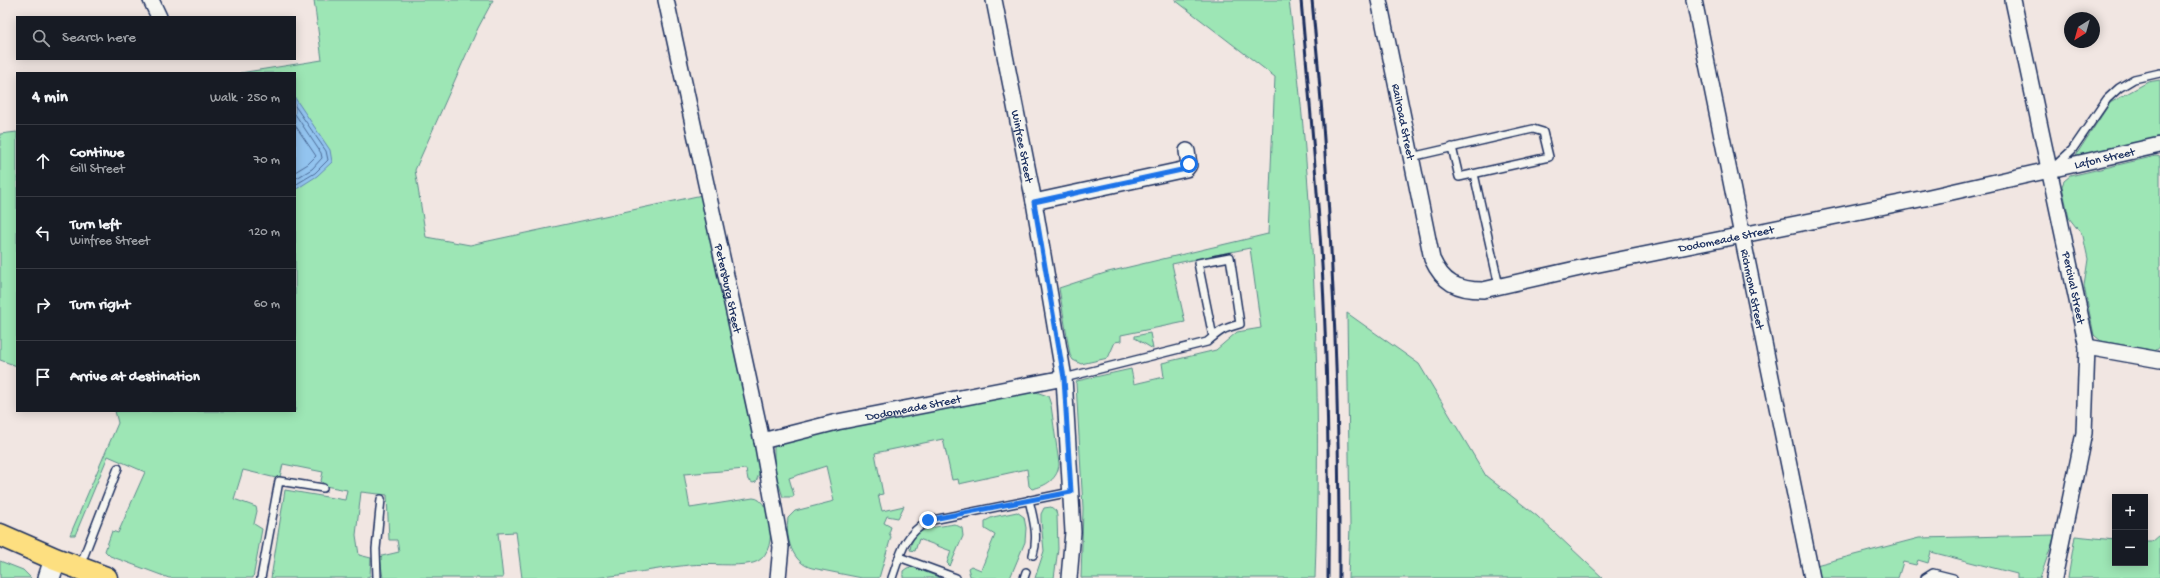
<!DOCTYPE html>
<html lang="en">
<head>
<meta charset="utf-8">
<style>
	:root { --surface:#171b24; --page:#20242c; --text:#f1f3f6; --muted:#9ea1a6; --line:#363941 }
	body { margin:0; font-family:"Gochi Hand",sans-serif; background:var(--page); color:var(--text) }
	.controls { position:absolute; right:12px; bottom:12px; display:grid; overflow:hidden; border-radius:0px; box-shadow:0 2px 10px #0003 }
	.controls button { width:36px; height:36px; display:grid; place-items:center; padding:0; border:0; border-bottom:1px solid var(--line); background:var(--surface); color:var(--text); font:20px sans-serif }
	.compass { position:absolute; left:2064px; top:12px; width:36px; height:36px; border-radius:50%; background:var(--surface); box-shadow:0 2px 10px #0003; rotate:217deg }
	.stop { position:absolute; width:12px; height:12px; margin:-9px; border:3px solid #1a73e8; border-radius:50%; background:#fff }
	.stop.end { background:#1a73e8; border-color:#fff; box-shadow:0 1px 4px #0008 }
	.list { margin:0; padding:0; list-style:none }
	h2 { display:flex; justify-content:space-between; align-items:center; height:52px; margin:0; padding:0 16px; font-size:17px }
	h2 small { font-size:13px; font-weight:400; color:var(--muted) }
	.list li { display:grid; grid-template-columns:26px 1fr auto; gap:12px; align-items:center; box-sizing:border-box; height:72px; padding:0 16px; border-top:1px solid var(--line) }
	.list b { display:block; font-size:15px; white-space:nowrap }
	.list p { margin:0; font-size:13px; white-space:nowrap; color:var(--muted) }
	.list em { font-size:13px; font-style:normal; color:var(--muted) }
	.icon { flex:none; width:22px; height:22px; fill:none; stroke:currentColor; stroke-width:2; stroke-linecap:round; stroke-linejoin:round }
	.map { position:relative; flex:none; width:2160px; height:578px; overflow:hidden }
	.search { position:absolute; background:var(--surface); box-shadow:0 2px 10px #0003; left:16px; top:16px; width:280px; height:44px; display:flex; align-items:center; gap:10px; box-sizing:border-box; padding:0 14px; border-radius:0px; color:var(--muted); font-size:15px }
	.panel { position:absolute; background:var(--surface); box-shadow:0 2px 10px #0003; left:16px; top:72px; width:280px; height:340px; border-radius:0px }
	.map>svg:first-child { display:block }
	.green { fill:#9de6b5; stroke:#5c8a8a }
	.water { fill:#93c4ef; stroke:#6388b5 }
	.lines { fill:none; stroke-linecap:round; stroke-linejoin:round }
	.shore { stroke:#4b6b98; stroke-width:1 }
	.lane-casing { stroke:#1b2f5e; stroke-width:10 }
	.street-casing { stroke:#1b2f5e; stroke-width:18 }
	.secondary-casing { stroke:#1b2f5e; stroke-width:24 }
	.primary-casing { stroke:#1b2f5e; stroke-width:25 }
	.lane { stroke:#f6f6f2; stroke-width:7 }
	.street { stroke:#f6f6f2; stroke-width:15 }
	.secondary { stroke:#f6f6f2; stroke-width:21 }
	.primary { stroke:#fddf80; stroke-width:22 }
	.rail { stroke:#1b2f5e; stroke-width:3 }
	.route { stroke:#1a73e8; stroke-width:5 }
	.labels { text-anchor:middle; stroke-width:3.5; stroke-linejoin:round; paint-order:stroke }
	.street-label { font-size:12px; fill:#1b2f5e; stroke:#f6f6f2 }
</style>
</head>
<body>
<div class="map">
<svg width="2160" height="578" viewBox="0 0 2160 578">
	<rect width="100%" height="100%" fill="#f1e6e2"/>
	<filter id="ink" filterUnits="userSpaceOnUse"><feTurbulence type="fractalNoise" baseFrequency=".025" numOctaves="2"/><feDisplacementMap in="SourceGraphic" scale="8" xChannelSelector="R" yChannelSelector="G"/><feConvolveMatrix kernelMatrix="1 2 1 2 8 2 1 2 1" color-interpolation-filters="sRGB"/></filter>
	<g filter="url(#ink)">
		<!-- green -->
		<g class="green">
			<path d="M314,0H493L478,28L415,170L426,237L470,245L702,195L760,471L756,482L753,483L748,480L746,469L684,474L690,508L753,498C773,498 780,557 753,563C734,567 709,563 689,565C658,568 627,575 595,578C572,578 546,578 522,578L516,532L498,533L503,578H383L380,558L382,556L399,552L397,540H389L387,495L361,492L356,535L359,555L371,558L370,576L364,578H271L285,490L345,500L347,490L325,486L321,481L323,472L283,464L280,477L276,478L243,470L234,499L256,507L257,511L254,524L262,529L253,578H169L110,556L105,551L112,531L118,533L145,472L108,456L76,533L75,535H70L118,423L115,411H295V73H240L322,60Z"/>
			<path d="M1175,0H1289C1314,191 1322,386 1315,578H1081L1083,508L1076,383L1077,381L1131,369L1134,384L1164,377L1162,363L1216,350L1237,332L1261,328L1250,248L1172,264L1185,322L1121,335V341L1115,342L1108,358L1081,364L1073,360L1070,355L1059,288L1108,272L1268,234L1275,77Z"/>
			<path d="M2160,80V140L2074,158L2110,103L2148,82Z"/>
			<path d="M17,132V366L0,360V134Z"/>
			<path d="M2156,156L2160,157V347L2155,351L2101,341L2094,335L2084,286L2088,259L2083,236L2069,218L2062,186L2064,181L2070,176Z"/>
			<path d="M1347,313L1419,364L1486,476L1537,516L1603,578H1348L1350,526Z"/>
			<path d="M1150,333L1153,349L1135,338V336Z"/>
			<path d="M1036,392L1048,396L1051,405L1059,464C1058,479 1046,486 1032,489L1029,486L1027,469L959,484L958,479L952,480L943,439L875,453L883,494L878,495L882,511L904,506L898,518L887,516L884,523L891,527L889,533L891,537L879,578H862L812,568C792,563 785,537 788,518L795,511L834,501L826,466L789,478L794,495L793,497H783L774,469V444L999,395Z"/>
			<path d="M1051,507L1056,511L1057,516L1058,549L1054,578H1035L1044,551L1041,521V514L1044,508Z"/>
			<path d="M1017,512L1024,517L1026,528L1025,542L1010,578H977L970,576L968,568L971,566L981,570L995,535L985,529V521L993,517Z"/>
			<path d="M954,524L962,528L963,536L950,566L947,563L951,551L919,539L915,551L910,550C913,526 934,528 954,524Z"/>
			<path d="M2055,535L2040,578H2017V574L1931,552L1928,563L1918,560L1916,565L1903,562L1898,578H1819L1816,565L1919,538Z"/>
			<path d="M2160,535V578H2068L2075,536L2115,540V563H2145V542H2152Z"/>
			<path d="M0,561L23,570L31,578H0Z"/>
			<path d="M912,567L941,578H903V571L907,568Z"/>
		</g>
		<!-- water -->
		<path class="water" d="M295,98L330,150L332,162L317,176L295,190Z"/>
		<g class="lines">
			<!-- shore -->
			<g class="shore">
				<path d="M295,106L326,151L328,160L315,173L295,185"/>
				<path d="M295,114L321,153L322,158L312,169L295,179"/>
				<path d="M295,125L316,156L308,164L295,172"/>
			</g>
			<defs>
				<g id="lane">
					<path d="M1411,157L1533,129L1543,132L1549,157L1459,177L1452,147"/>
					<path d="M2057,164L2072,150L2107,99L2119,88L2134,79L2160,73"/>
					<path d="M1474,174L1499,286"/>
					<path d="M1064,378L1207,342C1221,330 1222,329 1240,324L1230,257L1198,263L1213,337"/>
					<path d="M1029,500C1033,518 1039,536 1033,555"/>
					<path d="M899,557L956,578"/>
					<path d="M80,566L118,468"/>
					<path d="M261,578L279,481L323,488"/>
					<path d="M377,578L376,549L381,499"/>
					<path d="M892,578C901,552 904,535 928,521L1071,492"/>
					<path d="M1024,578L1026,572"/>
					<path d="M1925,578L1933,573L1953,578"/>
				</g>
				<g id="street">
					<path d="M151,0L159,17"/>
					<path id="s1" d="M666,0L762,441L781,547L778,578"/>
					<path id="s2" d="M994,0L1034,202L1064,378L1073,532L1069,578"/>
					<path id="s3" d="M1379,0L1432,259C1443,283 1457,290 1483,290L1589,266L1925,198L2160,145"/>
					<path id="s4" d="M1694,0L1812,578"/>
					<path id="s5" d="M2013,0L2087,347L2084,433L2054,578"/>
					<path d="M1034,202L1186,169L1189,165L1187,151"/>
					<path d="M2087,347L2160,360"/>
					<path id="s6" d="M762,441L837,422L1064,378"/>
				</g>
				<path id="secondary" d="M49,578L55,559"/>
				<path id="primary" d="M0,535L55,559L106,578"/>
			</defs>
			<!-- lane casing -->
			<use href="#lane" class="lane-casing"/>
			<!-- street casing -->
			<use href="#street" class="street-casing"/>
			<!-- secondary casing -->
			<use href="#secondary" class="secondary-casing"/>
			<!-- primary casing -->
			<use href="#primary" class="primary-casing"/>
			<!-- lane -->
			<use href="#lane" class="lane"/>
			<!-- street -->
			<use href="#street" class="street"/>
			<!-- secondary -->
			<use href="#secondary" class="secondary"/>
			<!-- primary -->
			<use href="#primary" class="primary"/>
			<!-- rail -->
			<g class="rail">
				<path d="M1301,0C1309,94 1318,188 1323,283C1328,381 1329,479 1328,578"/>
				<path d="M1312,0C1331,192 1340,385 1339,578"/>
			</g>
		</g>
	</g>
	<g class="lines" filter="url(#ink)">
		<!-- route -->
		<path class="route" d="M928,520L1071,492L1064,378L1034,202L1186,169L1189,164"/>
	</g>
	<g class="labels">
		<!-- street labels -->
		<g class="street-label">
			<text dy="4" stroke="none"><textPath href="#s3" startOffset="124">Railroad Street</textPath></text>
			<text dy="4" stroke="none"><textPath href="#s2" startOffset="149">Winfree Street</textPath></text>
			<text dy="4" stroke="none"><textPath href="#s3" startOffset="964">Lafon Street</textPath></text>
			<text dy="4" stroke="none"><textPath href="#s3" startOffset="577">Dodomeade Street</textPath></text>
			<text dy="4" stroke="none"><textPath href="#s1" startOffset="295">Petersburg Street</textPath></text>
			<text dy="4" stroke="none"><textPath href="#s5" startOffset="294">Percival Street</textPath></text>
			<text dy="4" stroke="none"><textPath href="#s4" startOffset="295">Richmond Street</textPath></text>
			<text dy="4" stroke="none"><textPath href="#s6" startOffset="155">Dodomeade Street</textPath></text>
		</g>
	</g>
</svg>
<div class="controls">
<button>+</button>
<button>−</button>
</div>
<svg class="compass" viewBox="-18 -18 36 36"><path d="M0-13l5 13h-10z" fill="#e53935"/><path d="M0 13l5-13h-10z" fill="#9ea1a6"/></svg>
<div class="stop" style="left:1189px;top:164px"></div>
<div class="stop end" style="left:928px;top:520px"></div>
<div class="search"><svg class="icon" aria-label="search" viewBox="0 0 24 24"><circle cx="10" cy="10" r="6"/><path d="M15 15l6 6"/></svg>Search here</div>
<section class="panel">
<h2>4 min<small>Walk · 250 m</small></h2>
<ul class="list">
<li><svg class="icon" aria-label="ahead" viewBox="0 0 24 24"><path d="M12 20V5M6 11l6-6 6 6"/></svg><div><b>Continue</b><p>Gill Street</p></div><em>70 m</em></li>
<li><svg class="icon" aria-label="left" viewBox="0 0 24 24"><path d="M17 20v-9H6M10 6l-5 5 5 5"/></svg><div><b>Turn left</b><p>Winfree Street</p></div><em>120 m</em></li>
<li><svg class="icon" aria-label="right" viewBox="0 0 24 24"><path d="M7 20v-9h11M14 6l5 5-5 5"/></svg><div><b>Turn right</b></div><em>60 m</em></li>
<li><svg class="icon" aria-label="arrive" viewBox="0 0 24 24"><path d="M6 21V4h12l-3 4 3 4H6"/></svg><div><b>Arrive at destination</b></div></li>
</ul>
</section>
</div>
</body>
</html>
